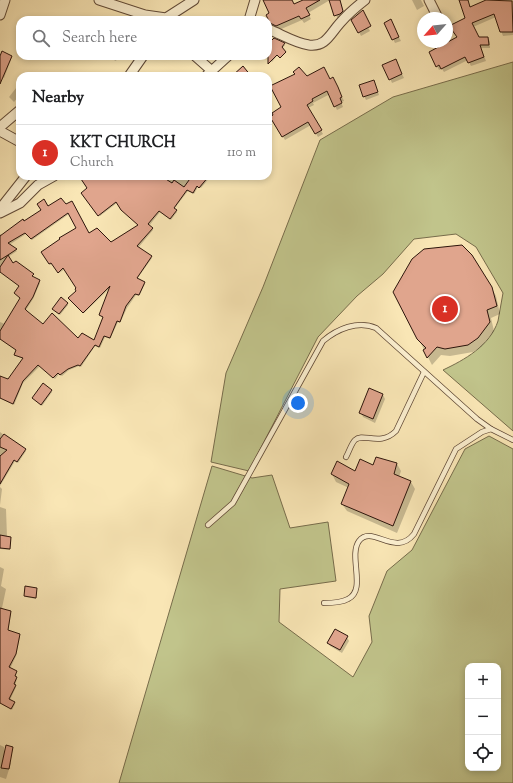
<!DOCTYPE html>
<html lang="en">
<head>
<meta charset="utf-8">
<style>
	:root { --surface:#fff; --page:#f2f2f2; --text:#202124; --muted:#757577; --line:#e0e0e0; --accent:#d93025 }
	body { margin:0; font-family:"Sorts Mill Goudy",serif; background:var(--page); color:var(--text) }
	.controls { position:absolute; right:12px; bottom:12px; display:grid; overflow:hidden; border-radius:8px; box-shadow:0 2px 6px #0003 }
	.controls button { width:36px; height:36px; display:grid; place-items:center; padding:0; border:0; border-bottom:1px solid var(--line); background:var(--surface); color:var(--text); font:20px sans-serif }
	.compass { position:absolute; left:417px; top:12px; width:36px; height:36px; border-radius:50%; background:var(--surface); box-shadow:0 2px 6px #0003; rotate:243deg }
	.you { position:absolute; left:298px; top:403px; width:14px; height:14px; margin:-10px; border:3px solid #fff; border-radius:50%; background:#1a73e8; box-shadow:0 0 0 6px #1a73e833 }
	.badge { display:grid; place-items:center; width:26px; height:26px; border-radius:50%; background:var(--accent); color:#fff; font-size:13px; font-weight:700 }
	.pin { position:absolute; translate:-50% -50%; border:2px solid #fff; box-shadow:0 1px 4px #0006 }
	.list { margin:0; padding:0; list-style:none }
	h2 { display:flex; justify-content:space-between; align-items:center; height:52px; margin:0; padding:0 16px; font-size:17px }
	h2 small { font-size:13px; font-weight:400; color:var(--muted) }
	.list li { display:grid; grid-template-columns:26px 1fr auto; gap:12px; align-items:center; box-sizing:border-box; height:56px; padding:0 16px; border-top:1px solid var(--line) }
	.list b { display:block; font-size:15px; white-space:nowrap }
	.list p { margin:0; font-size:13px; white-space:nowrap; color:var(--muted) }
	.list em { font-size:13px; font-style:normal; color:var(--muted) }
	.icon { flex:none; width:22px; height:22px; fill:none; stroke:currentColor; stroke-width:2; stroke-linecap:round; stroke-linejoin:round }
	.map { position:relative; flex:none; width:513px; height:783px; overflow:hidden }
	.search { position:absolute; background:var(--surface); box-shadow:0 2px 6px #0003; left:16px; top:16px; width:256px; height:44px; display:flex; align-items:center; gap:10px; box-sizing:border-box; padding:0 14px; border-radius:12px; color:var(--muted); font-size:15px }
	.panel { position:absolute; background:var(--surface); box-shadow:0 2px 6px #0003; left:16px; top:72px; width:256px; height:108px; border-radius:12px }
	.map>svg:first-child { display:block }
	.green { fill:#c1c48b; stroke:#776c4b; fill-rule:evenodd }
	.shadow { fill:#0003; fill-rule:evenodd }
	.building { fill:#e0a58d; stroke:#2d150b; fill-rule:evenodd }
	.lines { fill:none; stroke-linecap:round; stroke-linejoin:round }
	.service-casing { stroke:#604936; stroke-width:6 }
	.minor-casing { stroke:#604936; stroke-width:11 }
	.service { stroke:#fbefcf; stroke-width:4.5 }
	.minor { stroke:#fbefcf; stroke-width:9 }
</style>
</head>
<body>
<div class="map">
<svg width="513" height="783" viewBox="0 0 513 783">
	<rect width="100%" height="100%" fill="#f9e6b5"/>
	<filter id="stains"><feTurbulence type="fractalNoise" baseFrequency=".005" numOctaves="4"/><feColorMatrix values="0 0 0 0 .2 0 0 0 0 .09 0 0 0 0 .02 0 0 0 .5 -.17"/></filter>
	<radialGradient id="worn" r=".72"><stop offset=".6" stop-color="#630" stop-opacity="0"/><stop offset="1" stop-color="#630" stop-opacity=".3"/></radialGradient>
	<!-- green -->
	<g class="green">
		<path d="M513,62V431L443,370C464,360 490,346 498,321C500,312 501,302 503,293L476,247L456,234L414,239L383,274L357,296L318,337L249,471L211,462L226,373L263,287L320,140L393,97Z"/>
		<path d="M489,436L513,449V783H119L212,466L252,478L272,475L290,528L328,522L336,581L280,589L279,622L353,677L372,642L369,616L387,571L412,550L465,449ZM468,666H498V768H468Z"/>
	</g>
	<!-- shadow -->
	<g class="shadow">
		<path d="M264,0H292L294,5L305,0H330L308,13L311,19L304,23L302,20L279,30L273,28L270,23V14Z"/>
		<path d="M331,0H340L345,16L338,20Z"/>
		<path d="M412,0H421L424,6L417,10Z"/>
		<path d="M461,0H467L471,8L488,1L513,0V35L503,36L496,17L473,27L478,38H488L490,42V48H481L486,61L471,66L468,60L444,72L442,69L439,70L430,52L458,38L466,19Z"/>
		<path d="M360,13L370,31L361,36L353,20Z"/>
		<path d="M34,17L41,20H33Z"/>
		<path d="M385,23L392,24L401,41L395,43Z"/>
		<path d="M274,39L285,45L272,62L267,56H268V45Z"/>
		<path d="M105,56H118L116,61Z"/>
		<path d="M130,56H138L134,60L131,59Z"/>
		<path d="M12,57L4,78L0,76V58Z"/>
		<path d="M397,64L404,78L392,83L384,65Z"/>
		<path d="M306,77L335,82L344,101L341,102L343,107L337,110L330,94L313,103L314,105L308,108L323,134L318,137L311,125L285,140L271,117L282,107Z"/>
		<path d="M374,81L379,95L366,100L364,96Z"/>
		<path d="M20,83V95L14,102L9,97Z"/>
		<path d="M20,125V134L16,131Z"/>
		<path d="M80,176H211L201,188L198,187L194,194L188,191L174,209L177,212L171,220L160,212L149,226L153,230L138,248L152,258L137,279L145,284L139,296L136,295L127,308L120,323L118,322L110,339L105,337L100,348L95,346L81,367L79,366L69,370L62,376L59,374L55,379L40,366L23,383L14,405L0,398V391L23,359L16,356L17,351L0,339V322L5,324L21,299L15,294L26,282L0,269V234L3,235L61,199L89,235L110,244L139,225L117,203L100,216L83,193L88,189ZM69,214L77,229L42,253L50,265L52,264L59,273L65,269L77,288V291L70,300L84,313L110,288L100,315L104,318L94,342L79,340L43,325L26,310L33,299L40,283L33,278V275L13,265L8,257L17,251L9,245L26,234L32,240Z"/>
		<path d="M491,287L496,296L500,314L491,318L494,331L482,346L473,352L450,356L441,355L432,365L418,338Z"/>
		<path d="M67,304L68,305L60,315L54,310Z"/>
		<path d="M51,391L52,392L42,406L34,399Z"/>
		<path d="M383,395L385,399L375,423L363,417L361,413Z"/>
		<path d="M0,432L26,451L18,463L15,461L0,486V443L6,440L0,438Z"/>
		<path d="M337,463L355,472L374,466L397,464L401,471L399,477L411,482L415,489L397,533L347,511L342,504L349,488L336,482L332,474Z"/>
		<path d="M0,487L2,489L0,505Z"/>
		<path d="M0,507L6,509L7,537L11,539L10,550L0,549V550Z"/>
		<path d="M0,567L4,569L1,586L6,589L2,608L11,613L8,631L20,636L16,656L10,669L16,671L15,677L17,679L15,685L16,687L10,700L15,704L12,710L0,703Z"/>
		<path d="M37,589L36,599L26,597L25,596Z"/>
		<path d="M347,637L349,641L342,653L330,646L328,643Z"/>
		<path d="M0,745L4,747L5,760L11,763L6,779L0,777Z"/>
	</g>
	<!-- building -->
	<g class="building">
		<path d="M263,0H292L294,4L303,0H320L306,8L310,15L301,19L299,16L276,26L270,23L266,15L269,13Z"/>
		<path d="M329,0H340L343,11L340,14L334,16Z"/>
		<path d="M459,0H468L470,7L486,0L512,1L513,32H500L494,14L472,23L479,37H488L489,45H480L484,57L468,63L465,57L441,69L439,65L436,67L429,52L457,37L449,26L465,18Z"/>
		<path d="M363,10L371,26L358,33L351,20Z"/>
		<path d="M391,19L399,37L392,40L384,23Z"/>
		<path d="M274,38L285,43L282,47L286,52L280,58L277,55L268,64V44Z"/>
		<path d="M2,51L12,56L0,84V56Z"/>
		<path d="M396,59L402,74L389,80L382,65Z"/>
		<path d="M243,66L251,76H232Z"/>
		<path d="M299,67L307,76L324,67L330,79L333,77L338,87L342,97L340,98L342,103L334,107L327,91L312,99L313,101L307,105L322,130L315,134L308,122L282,137L270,117L273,115L272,113L281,107L270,86L295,74L293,72Z"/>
		<path d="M374,80L378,92L363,97L359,85Z"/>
		<path d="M79,176H161L172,183L174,180L184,187L192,176H209L199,188L197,186L193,193L187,190L174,208L177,210L170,219L159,211L148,224L153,228L137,246L152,256L137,278L145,282L139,295L135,294L126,306L120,322L117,321L110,338L104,336L99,347L95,345L80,366L78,365L68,369L60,375L58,373L53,378L38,365L23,381L13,404L0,398V376L8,379L23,358L14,355L16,350L0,339V331L20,298L14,293L19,286L0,272V267L8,255L0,260V236L23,219L24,221L41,210L37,204L44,199L48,206L61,198L66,204L72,201L89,233L97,228L111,242L138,225L121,210L116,202L98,216L81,193L87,188ZM68,213L76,228L59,238L60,239L41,252L49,264L51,263L58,273L63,268L76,288L75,289L76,291L68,298L83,313L110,286L99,315L103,317L94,340L82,333L78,338L52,313L43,324L27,311L25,309L33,297L40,280L32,276L34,274L16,261L13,263L8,255L17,249L8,243L25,233L31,239Z"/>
		<path d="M462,245L472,255L492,287L497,306L487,310L490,322L478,338L468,345L445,349L437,347L427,358L423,350L426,348L417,339L393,292L412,259L424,249Z"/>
		<path d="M61,297L68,303L59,314L52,309Z"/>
		<path d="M43,383L52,390L41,405L32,398Z"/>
		<path d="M369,388L383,394L373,419L359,413Z"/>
		<path d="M4,434L26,449L17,462L14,460L0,484V456L7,450L0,447V439Z"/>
		<path d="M376,457L397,463L394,474L411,481L393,526L341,504L349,484L331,474L337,461L355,471L360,459L373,465Z"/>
		<path d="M0,535L11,537L10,549L0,548Z"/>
		<path d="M25,586L37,588L36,598L24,596Z"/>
		<path d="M0,608L11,611L8,630L20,634L16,654L9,667L17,671L15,676L17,677L14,684L16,685L9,699L15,702L11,709L0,703Z"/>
		<path d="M335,629L348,636L340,650L327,643Z"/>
		<path d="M6,745L13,747L9,769L1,768Z"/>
	</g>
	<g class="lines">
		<defs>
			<g id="service">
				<path d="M346,457C349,452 351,444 355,440C363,432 380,447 396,431L424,372"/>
				<path d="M208,525L233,503L323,341C337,329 358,320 376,328L477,419L491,429L513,440"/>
				<path d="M324,603C331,603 341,603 348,599C367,590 348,556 359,541C372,524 395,558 414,534L456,449L482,432L491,429"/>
			</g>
			<g id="minor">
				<path d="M99,0L145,15L166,18L194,0"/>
				<path d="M429,0L438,18"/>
				<path d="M0,15L5,0"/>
				<path d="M249,20L255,0"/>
				<path d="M268,29C281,34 295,43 309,45C326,47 330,34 340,23C347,15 356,7 365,0"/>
				<path d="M195,56L212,71"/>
				<path d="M129,76L143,56"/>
				<path d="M206,76L228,56"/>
				<path d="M0,127L20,110"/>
				<path d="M0,131L20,142"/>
				<path d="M0,209L26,176"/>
				<path d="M0,213L20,203L38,185L54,176"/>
			</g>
		</defs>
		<!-- service casing -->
		<use href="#service" class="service-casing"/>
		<!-- minor casing -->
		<use href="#minor" class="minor-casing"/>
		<!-- service -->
		<use href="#service" class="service"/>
		<!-- minor -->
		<use href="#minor" class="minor"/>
	</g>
	<rect width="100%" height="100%" filter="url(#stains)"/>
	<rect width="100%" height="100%" fill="url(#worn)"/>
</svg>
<div class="controls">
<button>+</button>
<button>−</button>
<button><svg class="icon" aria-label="locate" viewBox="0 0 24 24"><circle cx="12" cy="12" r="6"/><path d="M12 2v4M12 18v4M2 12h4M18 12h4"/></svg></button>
</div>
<svg class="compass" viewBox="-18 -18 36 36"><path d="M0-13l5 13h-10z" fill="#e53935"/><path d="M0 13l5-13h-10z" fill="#757577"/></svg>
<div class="you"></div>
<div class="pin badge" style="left:445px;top:309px">1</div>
<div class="search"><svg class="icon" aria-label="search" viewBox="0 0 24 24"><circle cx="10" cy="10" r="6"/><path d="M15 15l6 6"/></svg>Search here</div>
<section class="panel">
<h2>Nearby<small></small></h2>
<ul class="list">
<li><span class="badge">1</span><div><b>KKT CHURCH</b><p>Church</p></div><em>110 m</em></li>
</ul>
</section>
</div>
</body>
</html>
